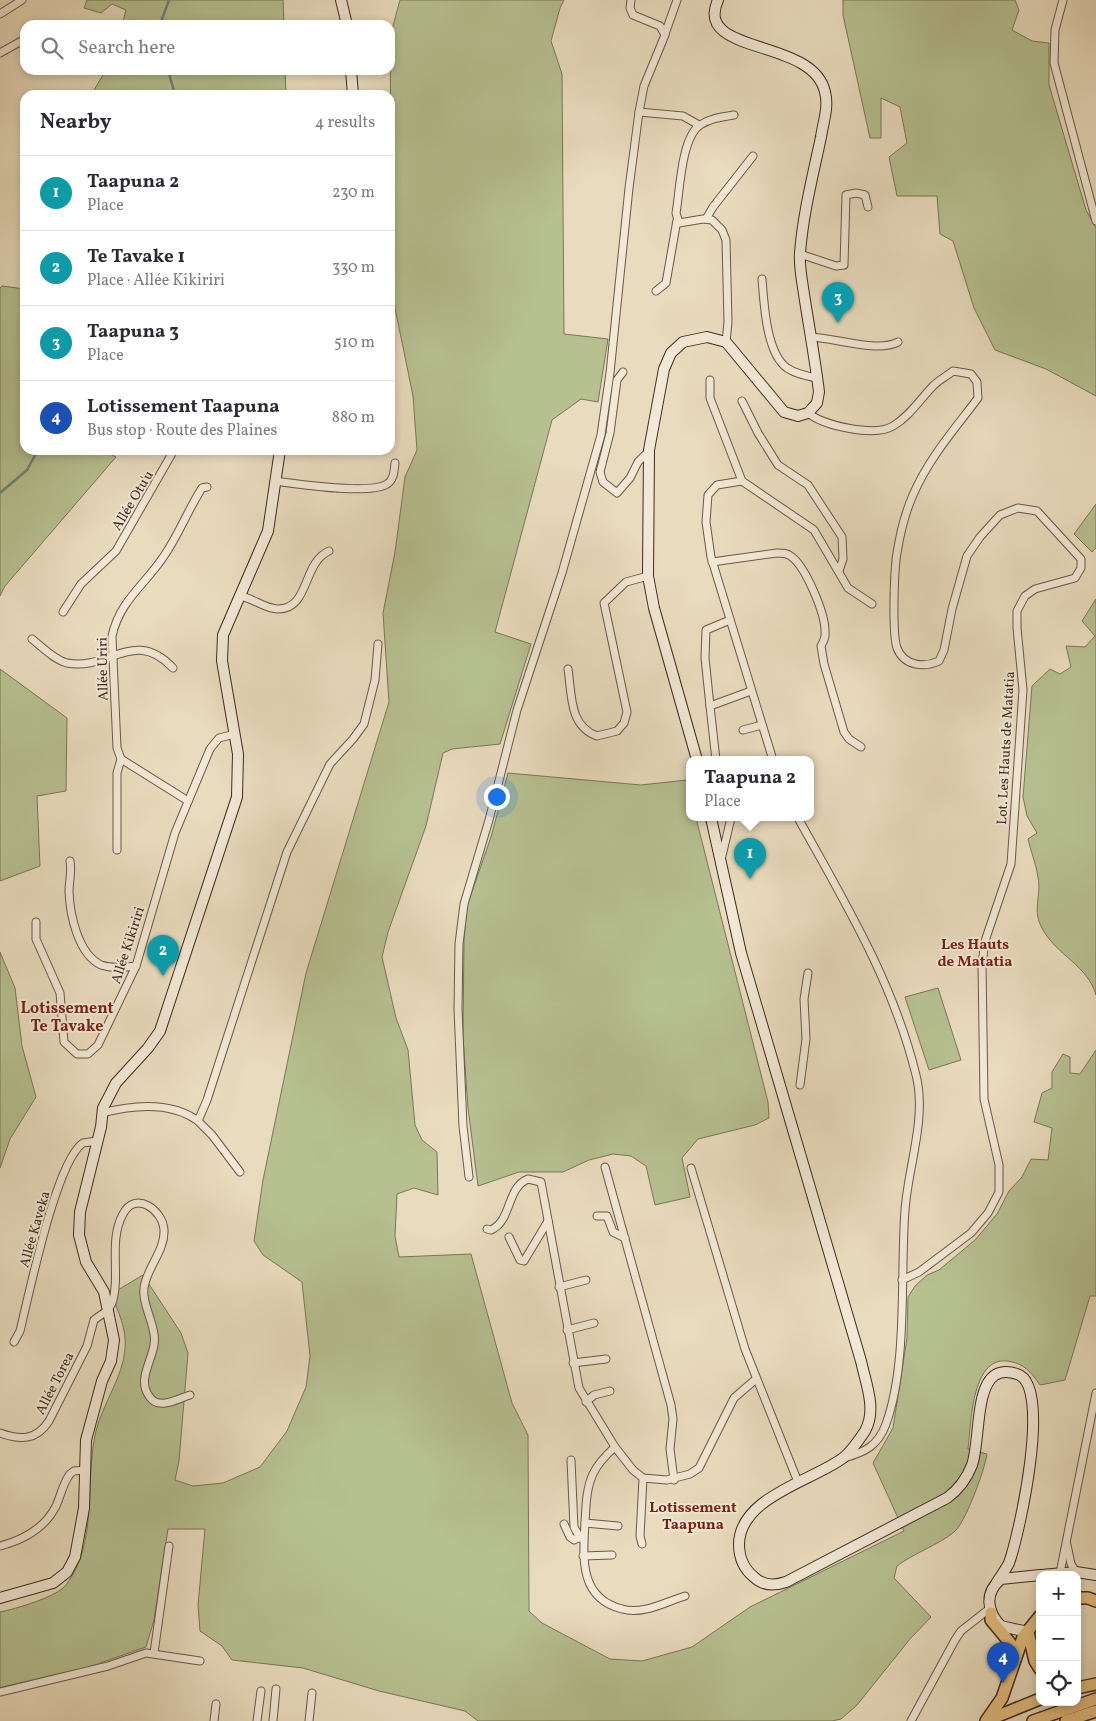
<!DOCTYPE html>
<html lang="en">
<head>
<meta charset="utf-8">
<style>
	:root { --surface:#fff; --page:#f2f2f3; --text:#2b2b33; --muted:#7c7c81; --line:#e1e1e2; --accent:#8f2418 }
	body { margin:0; font-family:Vollkorn,serif; background:var(--page); color:var(--text) }
	.controls { position:absolute; right:15px; bottom:15px; display:grid; overflow:hidden; border-radius:10px; box-shadow:0 2px 8px #0003 }
	.controls button { width:45px; height:45px; display:grid; place-items:center; padding:0; border:0; border-bottom:1px solid var(--line); background:var(--surface); color:var(--text); font:25px sans-serif }
	.you { position:absolute; left:496px; top:796px; width:18px; height:18px; margin:-12px; border:4px solid #fff; border-radius:50%; background:#1a73e8; box-shadow:0 0 0 8px #1a73e833 }
	.badge { display:grid; place-items:center; width:32px; height:32px; border-radius:50%; background:var(--accent); color:#fff; font-size:16px; font-weight:700 }
	.pin { position:absolute; translate:-50% -41px; filter:drop-shadow(0 1px 2px #0008) }
	.pin::after { content:''; position:absolute; top:26px; width:18px; height:15px; background:inherit; clip-path:polygon(0 0,100% 0,50% 100%) }
	.popup { position:absolute; left:686px; top:756px; width:128px; height:65px; box-sizing:border-box; display:grid; place-content:center; border-radius:10px; background:var(--surface); filter:drop-shadow(0 1px 4px #0005); font-size:16px; white-space:nowrap; color:var(--muted) }
	.popup b { font-size:19px; color:var(--text) }
	.popup::after { content:''; position:absolute; left:50%; top:100%; margin-left:-10px; border:10px solid transparent; border-top-color:var(--surface) }
	.list { margin:0; padding:0; list-style:none }
	h2 { display:flex; justify-content:space-between; align-items:center; height:65px; margin:0; padding:0 20px; font-size:21px }
	h2 small { font-size:16px; font-weight:400; color:var(--muted) }
	.list li { display:grid; grid-template-columns:32px 1fr auto; gap:15px; align-items:center; box-sizing:border-box; height:75px; padding:0 20px; border-top:1px solid var(--line) }
	.list b { display:block; font-size:19px; white-space:nowrap }
	.list p { margin:0; font-size:16px; white-space:nowrap; color:var(--muted) }
	.list em { font-size:16px; font-style:normal; color:var(--muted) }
	.icon { flex:none; width:28px; height:28px; fill:none; stroke:currentColor; stroke-width:2; stroke-linecap:round; stroke-linejoin:round }
	.map { position:relative; flex:none; width:1096px; height:1721px; overflow:hidden }
	.search { position:absolute; background:var(--surface); box-shadow:0 2px 8px #0003; left:20px; top:20px; width:375px; height:55px; display:flex; align-items:center; gap:12px; box-sizing:border-box; padding:0 18px; border-radius:15px; color:var(--muted); font-size:19px }
	.panel { position:absolute; background:var(--surface); box-shadow:0 2px 8px #0003; left:20px; top:90px; width:375px; height:365px; border-radius:15px }
	.map>svg:first-child { display:block }
	.green { fill:#b6c091; stroke:#7a7658 }
	.lines { fill:none; stroke-linecap:round; stroke-linejoin:round }
	.stream { stroke:#748179; stroke-width:2.5 }
	.minor-casing { stroke:#6a5748; stroke-width:9 }
	.secondary-casing { stroke:#3f2b20; stroke-width:12 }
	.trunk-casing { stroke:#3f2b20; stroke-width:14 }
	.minor { stroke:#f1e8d5; stroke-width:7 }
	.secondary { stroke:#f1e8d5; stroke-width:10 }
	.trunk { stroke:#e4be7f; stroke-width:11 }
	.labels { text-anchor:middle; stroke-width:4; stroke-linejoin:round; paint-order:stroke }
	.street-label { font-size:14px; fill:#3f2b20; stroke:#f1e8d5 }
	.neighbourhood-label { font-size:15px; font-weight:bold; fill:#7a1f14; stroke:#f1e8d5 }
	.quarter-label { font-size:16px; font-weight:bold; fill:#7a1f14; stroke:#f1e8d5 }
</style>
</head>
<body>
<div class="map">
<svg width="1096" height="1721" viewBox="0 0 1096 1721">
	<rect width="100%" height="100%" fill="#e9dcbe"/>
	<filter id="stains"><feTurbulence type="fractalNoise" baseFrequency=".004" numOctaves="4"/><feColorMatrix values="0 0 0 0 .2 0 0 0 0 .09 0 0 0 0 .02 0 0 0 .5 -.17"/></filter>
	<radialGradient id="worn" r=".72"><stop offset=".6" stop-color="#630" stop-opacity="0"/><stop offset="1" stop-color="#630" stop-opacity=".3"/></radialGradient>
	<!-- green -->
	<g class="green">
		<path d="M87,0H283L284,25H122L126,10L112,4L101,13L84,8Z"/>
		<path d="M400,0H564L560,8L551,41L562,74L564,334L608,339L598,402L581,399L552,420L495,632L531,644L500,744L452,749L443,753L426,826L388,932L382,957L396,1018L408,1050L415,1125L422,1140L437,1152L438,1195L414,1188L397,1194L395,1236L399,1257L471,1254L512,1403L528,1435L529,1611L542,1623L610,1659L642,1661L692,1647L750,1607L904,1531L873,1463L893,1428L907,1338L908,1297L915,1286L927,1275L939,1270L975,1240L997,1214L1009,1191L1022,1177L1031,1159L1048,1160L1052,1128L1034,1122L1042,1093L1052,1088V1072L1063,1054L1070,1057V1073L1080,1074L1096,1050V1296H1090L1065,1380L1040,1385C1031,1372 1024,1363 1007,1361C971,1357 971,1426 968,1449L987,1454C985,1469 965,1524 954,1532C940,1544 914,1553 897,1566L894,1578L931,1617L910,1639L857,1705L841,1719L832,1721H478L465,1711L379,1691L303,1668L232,1660L222,1646L200,1631L198,1605L205,1529H168L154,1620L146,1647L89,1667L0,1688V1612C15,1609 57,1597 66,1585C99,1542 84,1481 96,1431C103,1403 123,1377 125,1349C127,1329 118,1311 111,1294L143,1275L181,1333L188,1353L179,1461L175,1480L193,1486L223,1483L260,1467L287,1431L306,1387L310,1356L302,1282L263,1255L254,1241L263,1180L306,973L389,702L383,613L395,552L405,477L417,450L413,396L395,308L392,276L390,37Z"/>
		<path d="M843,0H1015L1019,10L1012,30L1032,41L1049,43V85L1086,210L1096,228V396L1046,369L995,350L974,308L953,241L940,234L937,196H897L889,157L907,143L900,107L881,98V138H870L843,15Z"/>
		<path d="M106,70H285L286,95H91Z"/>
		<path d="M2,286L25,289V450H102L116,457L5,586L0,596V288Z"/>
		<path d="M1096,504V548L1092,552L1074,534Z"/>
		<path d="M1096,599V995C1088,966 1057,955 1043,930C1031,910 1042,896 1038,877C1036,864 1031,852 1028,839L1037,833L1027,816L1023,797L1032,686L1050,669L1060,674L1071,667L1066,646L1085,647L1095,636L1082,621Z"/>
		<path d="M0,669L67,718L66,791L37,796L40,866L0,881Z"/>
		<path d="M508,773L641,785L687,780L690,793V818H696L768,1102L769,1118L755,1125L698,1139L682,1158L690,1197L655,1205L646,1166L631,1156L613,1154L589,1160L563,1172H519L478,1186L468,1108L463,1038L464,940L467,906L491,837Z"/>
		<path d="M0,952L15,988L22,1046L36,1097L10,1139L0,1168Z"/>
		<path d="M938,988L961,1060L929,1070L905,997Z"/>
	</g>
	<g class="lines">
		<!-- stream -->
		<g class="stream">
			<path d="M163,25L162,19L169,0"/>
			<path d="M168,70L174,91L171,95"/>
			<path d="M0,493L27,470L38,450"/>
		</g>
		<defs>
			<g id="minor">
				<path d="M631,0L630,8L633,15L660,26L665,35L644,86L639,112L683,116L699,125"/>
				<path d="M1063,0L1055,30L1054,63L1096,221"/>
				<path d="M0,14L22,0"/>
				<path d="M665,34L677,0"/>
				<path d="M0,53L25,39"/>
				<path d="M706,219L713,207L753,156"/>
				<path d="M800,254L836,266L844,265L846,195L856,193L865,195L868,207"/>
				<path d="M762,279C764,303 766,353 787,368C796,374 806,376 817,378"/>
				<path d="M656,291L666,283L677,220"/>
				<path d="M811,337C835,338 878,353 898,342"/>
				<path d="M726,342L728,322L726,240L722,230L712,220L703,219L679,223L676,213C680,191 681,138 700,125C711,118 722,117 734,115"/>
				<path d="M623,372L617,380L610,433L600,472L603,482L617,493L630,478L638,462L649,451"/>
				<path d="M710,380V398L742,481"/>
				<path d="M742,401L758,433L778,465L808,485L842,537L843,559L839,571"/>
				<path d="M808,413C824,426 875,437 893,426C910,416 921,398 934,385C939,380 947,376 953,371L971,374L977,382L978,398C954,430 929,458 913,495C905,513 900,534 897,553C894,571 892,633 897,648C904,666 924,668 939,661L944,650L952,609L967,556L980,537L1000,515L1018,508L1037,511L1081,559V568L1075,578L1035,589L1025,596L1017,611V628L1023,690L1011,864L985,941L982,964L984,1099L999,1165V1192L988,1213L971,1233L919,1272L902,1280"/>
				<path d="M275,481C298,484 370,495 387,484C394,480 394,471 395,463"/>
				<path d="M712,562L777,553C783,553 787,553 792,557C806,568 825,613 825,631C826,637 824,641 821,646L824,664L844,732L849,739L861,747"/>
				<path d="M240,596C253,598 265,609 278,609C310,609 302,563 329,551"/>
				<path d="M63,612L81,584L116,551L174,450"/>
				<path d="M32,639C42,647 55,660 67,663C110,671 134,627 173,668"/>
				<path d="M568,669C572,695 569,726 597,736L617,731L624,723L627,712L604,603L626,582L648,576"/>
				<path d="M710,706L705,658L706,630L730,620"/>
				<path d="M743,730L762,725"/>
				<path d="M121,759L188,801"/>
				<path d="M716,760L710,706L751,691"/>
				<path d="M773,760L711,557L706,522L708,495L717,485L742,481L814,530L848,588L872,604"/>
				<path d="M798,818C844,901 893,981 916,1075C927,1118 908,1167 905,1210C900,1275 908,1363 886,1424C878,1446 865,1452 844,1458"/>
				<path d="M117,850V773L121,759L117,748L112,636C120,600 145,585 164,556C179,534 188,510 202,488L207,487"/>
				<path d="M721,860L731,818"/>
				<path d="M70,861C72,872 69,881 69,892C70,915 78,954 101,965C113,969 125,967 136,966"/>
				<path d="M36,922V939L60,993L64,1042L77,1054H88L98,1045L136,966L175,833L210,749L219,738L235,734"/>
				<path d="M800,1085L806,1039L804,999L808,973"/>
				<path d="M102,1113C133,1105 171,1101 198,1121L207,1100L287,852L330,764L353,739L364,724L375,680L378,644"/>
				<path d="M198,1121L212,1135L240,1172"/>
				<path d="M605,1167L671,1405L673,1419L670,1449L674,1480"/>
				<path d="M691,1168L745,1349L798,1482"/>
				<path d="M469,1177L463,1126L458,1009L459,944L464,904L489,820L517,710L562,573L601,435L610,373L629,188L639,112"/>
				<path d="M597,1216H607L613,1232L625,1238"/>
				<path d="M487,1229L491,1230C512,1221 506,1188 528,1179L541,1182L579,1388L615,1447L633,1470L643,1478L667,1480L690,1474L699,1468L734,1398L756,1379"/>
				<path d="M509,1237L520,1260L524,1261L548,1221"/>
				<path d="M559,1287L586,1280"/>
				<path d="M567,1330L594,1323"/>
				<path d="M14,1342L20,1331C29,1295 56,1161 83,1143L97,1141"/>
				<path d="M573,1363L606,1359"/>
				<path d="M586,1402L594,1395L610,1391"/>
				<path d="M0,1433C20,1440 36,1441 49,1421L87,1346L94,1320L108,1310L112,1303C121,1276 108,1241 123,1214C135,1190 163,1210 164,1230C165,1249 150,1264 145,1283C140,1299 152,1318 154,1334C158,1355 135,1377 149,1396C158,1411 177,1399 190,1395"/>
				<path d="M615,1447C606,1455 598,1463 593,1474C586,1489 586,1506 585,1523C583,1558 579,1598 622,1609C643,1615 665,1602 685,1596"/>
				<path d="M571,1460L574,1527L580,1538"/>
				<path d="M585,1523L618,1526"/>
				<path d="M564,1524L570,1537L574,1540L582,1536"/>
				<path d="M642,1544L640,1536L643,1478"/>
				<path d="M1067,1545L1071,1564L1076,1572"/>
				<path d="M0,1546C23,1540 45,1528 56,1506C61,1495 63,1483 70,1474L74,1471L86,1470"/>
				<path d="M583,1556L612,1555"/>
				<path d="M1060,1573L1096,1393"/>
				<path d="M154,1653L169,1546"/>
				<path d="M0,1692L108,1666L146,1653L200,1661"/>
				<path d="M214,1721L216,1704"/>
				<path d="M257,1721L261,1691"/>
				<path d="M273,1721L276,1689"/>
				<path d="M309,1721L312,1693"/>
				<path d="M911,1721L955,1640L961,1631L989,1609"/>
			</g>
			<g id="secondary">
				<path d="M341,0L347,25"/>
				<path d="M351,70L353,95"/>
				<path d="M697,760L654,608L648,576L649,450L664,369L671,353L683,342L707,337L726,342L784,412L798,416L808,413L817,403L819,392C815,359 809,327 804,294C802,281 799,266 800,253C803,214 813,175 821,137C823,123 829,107 825,92C813,37 693,56 718,0"/>
				<path d="M711,818L741,953L861,1361C866,1384 877,1410 865,1431C859,1440 851,1452 843,1458C812,1481 740,1497 739,1544C739,1557 744,1569 754,1577C763,1586 774,1586 786,1582L947,1498C958,1490 967,1478 972,1465C980,1443 975,1388 995,1375C1002,1371 1011,1372 1017,1374C1053,1384 1019,1535 1009,1563C1006,1569 1001,1576 997,1582"/>
				<path d="M1041,1575L1076,1572L1096,1575"/>
				<path d="M0,1598L53,1583L67,1572L75,1557L84,1508L86,1440L102,1381L111,1361L114,1340L104,1292L86,1262L79,1235L80,1212L101,1127L103,1108L116,1083L148,1048L160,1031L237,797L238,754L222,661L223,635L268,531L280,450"/>
				<path d="M1028,1632L1001,1626C987,1612 984,1593 1001,1579L1040,1575"/>
			</g>
			<g id="trunk">
				<path d="M1077,1598H1088L1096,1601"/>
				<path d="M991,1613V1620L1011,1644L1015,1659"/>
				<path d="M1028,1632L1035,1661L1040,1669"/>
				<path d="M1077,1688L1096,1684"/>
				<path d="M988,1720L1040,1699"/>
				<path d="M986,1721L1002,1698L1023,1637L1040,1616"/>
				<path d="M1033,1721L1096,1699"/>
				<path d="M1066,1721L1096,1711"/>
			</g>
		</defs>
		<!-- minor casing -->
		<use href="#minor" class="minor-casing"/>
		<!-- secondary casing -->
		<use href="#secondary" class="secondary-casing"/>
		<!-- trunk casing -->
		<use href="#trunk" class="trunk-casing"/>
		<!-- minor -->
		<use href="#minor" class="minor"/>
		<!-- secondary -->
		<use href="#secondary" class="secondary"/>
		<!-- trunk -->
		<use href="#trunk" class="trunk"/>
	</g>
	<g class="labels">
		<!-- street labels -->
		<g class="street-label">
			<text transform="translate(132 500) rotate(-59)" y="5">Allée Otu'u</text>
			<text transform="translate(102 669) rotate(-91)" y="5">Allée Uriri</text>
			<text transform="translate(1005 748) rotate(-87)" y="5">Lot. Les Hauts de Matatia</text>
			<text transform="translate(127 945) rotate(-72)" y="5">Allée Kikiriri</text>
			<text transform="translate(34 1229) rotate(-74)" y="5">Allée Kaveka</text>
			<text transform="translate(54 1383) rotate(-63)" y="5">Allée Torea</text>
		</g>
		<!-- neighbourhood labels -->
		<g class="neighbourhood-label">
			<text x="975" y="949">Les Hauts<tspan x="975" dy="17">de Matatia</tspan></text>
			<text x="693" y="1512">Lotissement<tspan x="693" dy="17">Taapuna</tspan></text>
		</g>
		<!-- quarter labels -->
		<g class="quarter-label">
			<text x="67" y="1013">Lotissement<tspan x="67" dy="18">Te Tavake</tspan></text>
		</g>
	</g>
	<rect width="100%" height="100%" filter="url(#stains)"/>
	<rect width="100%" height="100%" fill="url(#worn)"/>
</svg>
<div class="controls">
<button>+</button>
<button>−</button>
<button><svg class="icon" aria-label="locate" viewBox="0 0 24 24"><circle cx="12" cy="12" r="6"/><path d="M12 2v4M12 18v4M2 12h4M18 12h4"/></svg></button>
</div>
<div class="you"></div>
<div class="pin badge" style="left:750px;top:879px;background:#0f9aa8">1</div>
<div class="popup"><b>Taapuna 2</b>Place</div>
<div class="pin badge" style="left:163px;top:976px;background:#0f9aa8">2</div>
<div class="pin badge" style="left:838px;top:323px;background:#0f9aa8">3</div>
<div class="pin badge" style="left:1003px;top:1683px;background:#1a4fb4">4</div>
<div class="search"><svg class="icon" aria-label="search" viewBox="0 0 24 24"><circle cx="10" cy="10" r="6"/><path d="M15 15l6 6"/></svg>Search here</div>
<section class="panel">
<h2>Nearby<small>4 results</small></h2>
<ul class="list">
<li><span class="badge" style="background:#0f9aa8">1</span><div><b>Taapuna 2</b><p>Place</p></div><em>230 m</em></li>
<li><span class="badge" style="background:#0f9aa8">2</span><div><b>Te Tavake 1</b><p>Place · Allée Kikiriri</p></div><em>330 m</em></li>
<li><span class="badge" style="background:#0f9aa8">3</span><div><b>Taapuna 3</b><p>Place</p></div><em>510 m</em></li>
<li><span class="badge" style="background:#1a4fb4">4</span><div><b>Lotissement Taapuna</b><p>Bus stop · Route des Plaines</p></div><em>880 m</em></li>
</ul>
</section>
</div>
</body>
</html>
